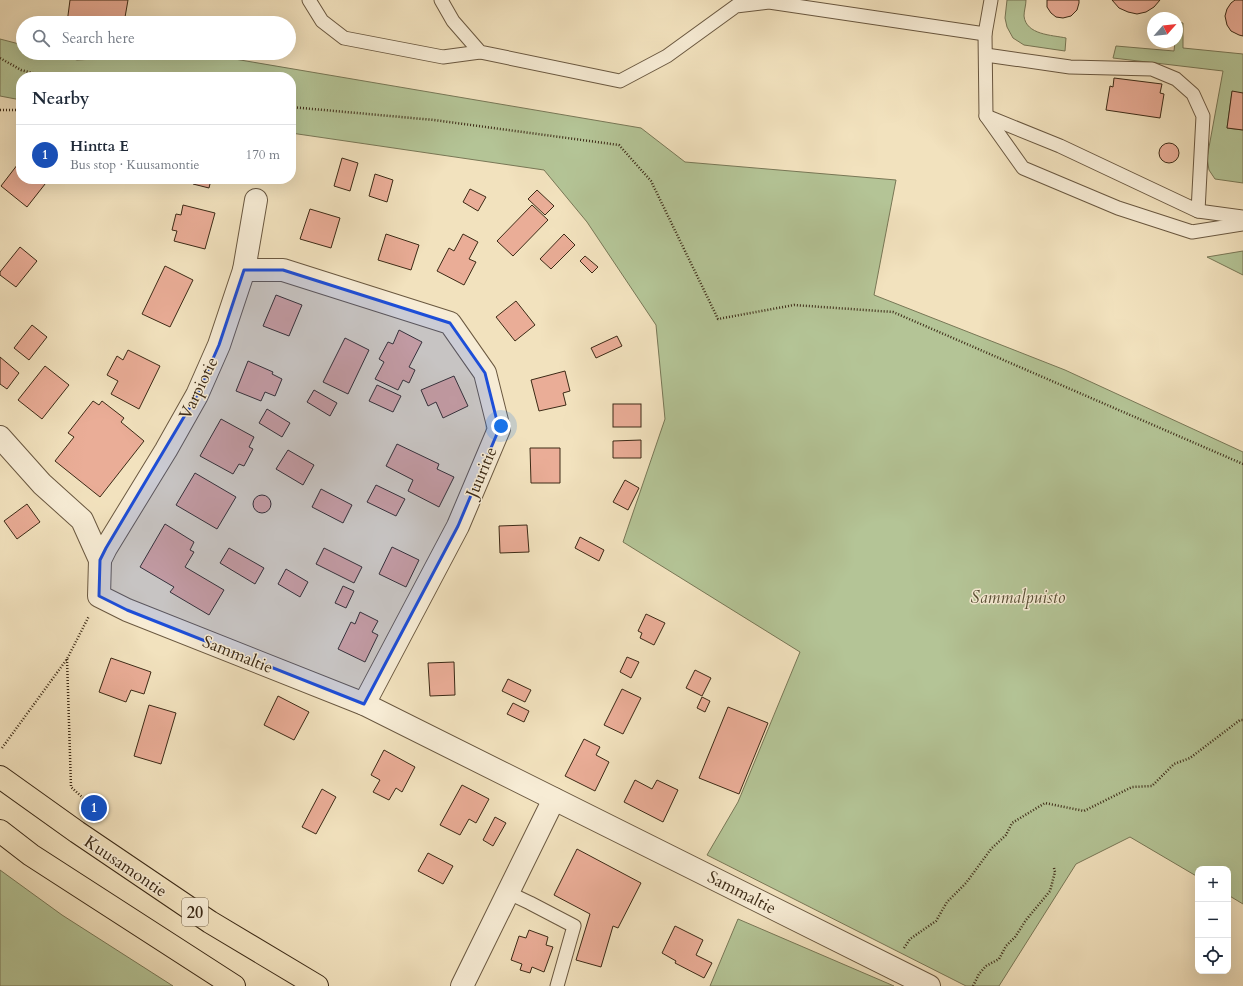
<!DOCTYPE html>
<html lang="en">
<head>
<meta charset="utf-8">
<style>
	:root { --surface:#fff; --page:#f2f2f3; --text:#1f2937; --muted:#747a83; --line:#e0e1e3; --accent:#8f2418 }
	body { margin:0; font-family:Cardo,serif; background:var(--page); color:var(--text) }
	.controls { position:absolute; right:12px; bottom:12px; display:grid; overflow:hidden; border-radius:8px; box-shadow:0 4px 16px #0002 }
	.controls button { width:36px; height:36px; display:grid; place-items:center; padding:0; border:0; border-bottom:1px solid var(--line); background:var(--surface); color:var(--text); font:20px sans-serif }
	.compass { position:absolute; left:1147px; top:12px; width:36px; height:36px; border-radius:50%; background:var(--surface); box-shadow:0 4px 16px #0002; rotate:63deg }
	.you { position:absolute; left:501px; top:426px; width:14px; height:14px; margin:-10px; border:3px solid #fff; border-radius:50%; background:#1a73e8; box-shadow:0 0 0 6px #1a73e833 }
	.badge { display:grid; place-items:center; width:26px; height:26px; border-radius:50%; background:var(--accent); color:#fff; font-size:13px; font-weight:700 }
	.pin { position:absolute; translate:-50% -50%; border:2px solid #fff; box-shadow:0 1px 4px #0006 }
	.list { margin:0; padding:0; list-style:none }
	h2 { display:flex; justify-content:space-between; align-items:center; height:52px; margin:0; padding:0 16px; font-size:17px }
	h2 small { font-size:13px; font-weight:400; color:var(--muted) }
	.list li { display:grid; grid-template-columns:26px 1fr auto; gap:12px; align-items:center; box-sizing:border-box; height:60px; padding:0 16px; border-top:1px solid var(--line) }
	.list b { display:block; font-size:15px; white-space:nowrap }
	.list p { margin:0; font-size:13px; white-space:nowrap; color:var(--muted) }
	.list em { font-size:13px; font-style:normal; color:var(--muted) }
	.icon { flex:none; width:22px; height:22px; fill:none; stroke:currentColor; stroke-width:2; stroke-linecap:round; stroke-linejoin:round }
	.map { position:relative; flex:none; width:1243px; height:986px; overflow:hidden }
	.search { position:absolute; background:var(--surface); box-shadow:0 4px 16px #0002; left:16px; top:16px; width:280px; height:44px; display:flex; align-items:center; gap:10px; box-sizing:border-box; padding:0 14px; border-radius:22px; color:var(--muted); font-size:15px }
	.panel { position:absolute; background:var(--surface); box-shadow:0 4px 16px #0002; left:16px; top:72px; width:280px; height:112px; border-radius:16px }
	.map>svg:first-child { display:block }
	.green { fill:#b4c496; stroke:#787756 }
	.building { fill:#eaad97; stroke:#3c2a16 }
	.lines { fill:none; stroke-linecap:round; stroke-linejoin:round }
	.service-casing { stroke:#6a5840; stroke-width:15 }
	.minor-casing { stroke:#6a5840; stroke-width:24 }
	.trunk-casing { stroke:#3c2a16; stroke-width:24 }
	.path { stroke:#3c2a16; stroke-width:2.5; stroke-dasharray:1 2; stroke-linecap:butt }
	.service { stroke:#f7ecd5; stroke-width:13 }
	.minor { stroke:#f7ecd5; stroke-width:22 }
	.trunk { stroke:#f2e2be; stroke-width:22 }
	.marked { fill:#1d4ed8; fill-opacity:0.2; stroke:#1d4ed8; stroke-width:3; stroke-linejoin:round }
	.labels { text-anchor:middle; stroke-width:3; stroke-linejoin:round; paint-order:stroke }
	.shield { fill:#f7ecd5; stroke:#74644f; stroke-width:1 }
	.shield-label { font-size:16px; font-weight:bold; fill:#3c2a16 }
	.street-label { font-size:17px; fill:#3c2a16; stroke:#f7ecd5 }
	.park-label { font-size:17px; font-style:italic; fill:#5a5036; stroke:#f7ecd5 }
</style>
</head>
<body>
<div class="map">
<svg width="1243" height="986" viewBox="0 0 1243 986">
	<rect width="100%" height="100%" fill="#f2e2be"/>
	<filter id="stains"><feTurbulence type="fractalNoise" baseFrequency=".005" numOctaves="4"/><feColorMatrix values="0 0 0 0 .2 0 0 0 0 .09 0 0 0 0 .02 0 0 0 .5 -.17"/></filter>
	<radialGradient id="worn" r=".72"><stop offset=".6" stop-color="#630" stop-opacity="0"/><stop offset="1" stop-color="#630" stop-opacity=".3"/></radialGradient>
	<!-- green -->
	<g class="green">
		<path d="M1007,0H1026C1026,5 1024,11 1024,16C1026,35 1052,35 1066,38L1065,51L1024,45L1013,38L1007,27L1005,18Z"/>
		<path d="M1178,22L1183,23V48L1243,54V93L1232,92L1227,128L1243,130V183L1215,179L1209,170L1207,158L1223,71L1113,58L1116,46L1174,51L1175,42H1177Z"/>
		<path d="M0,39L23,45V53H53L77,60L199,53L641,128L685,162L896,180L874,295L1065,370L1243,452V904L1228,895V869H1198V877L1130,837L1076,864L999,986H966L707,855L738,802L800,652L623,542L665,419L656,325L587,222L544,170L291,133V77H21V100L0,96Z"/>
		<path d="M1243,251V275L1207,257Z"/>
		<path d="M0,870L62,915L173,986H0Z"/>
		<path d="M738,919L894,986H710Z"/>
	</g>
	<!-- building -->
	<g class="building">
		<path d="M70,0H128L124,23H67Z"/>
		<path d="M1047,0H1079V3L1077,10L1071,16L1063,18L1056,17L1051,13L1047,7Z"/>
		<path d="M1112,0H1160L1154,7L1146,12L1137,14L1128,12L1119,8Z"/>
		<path d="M1235,0H1243V36L1239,35L1231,31L1227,25L1225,16L1227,9L1231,3Z"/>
		<path d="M1114,78L1162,84L1160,93L1164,94L1160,118L1106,110L1110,86L1113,87Z"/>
		<path d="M1232,91L1243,93V130L1227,128Z"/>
		<circle cx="1169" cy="153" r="10"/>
		<path d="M342,158L358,163L350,191L334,186Z"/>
		<path d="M21,160V179H49L27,207L1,186Z"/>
		<path d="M375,174L393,180L387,202L369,196Z"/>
		<path d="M195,179L211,180L209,188L193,184Z"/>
		<path d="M470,189L486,197L478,211L463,202Z"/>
		<path d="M537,190L554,206L545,215L528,199Z"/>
		<path d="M183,205L215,213L205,249L174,241L177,231L172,230L176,214L181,215Z"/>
		<path d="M532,205L548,220L513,256L497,241Z"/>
		<path d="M310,209L340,218L331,248L300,239Z"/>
		<path d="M386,234L419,245L411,270L378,260Z"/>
		<path d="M463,234L478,242L469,259L476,262L464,285L437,271L449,248L454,251Z"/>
		<path d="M564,234L575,245L551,269L540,259Z"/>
		<path d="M20,247L37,261L16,287L0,275V272Z"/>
		<path d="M585,256L598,267L592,273L580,261Z"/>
		<path d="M165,266L193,280L170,327L142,314Z"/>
		<path d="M276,295L302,305L289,336L263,326Z"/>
		<path d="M516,301L535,325L515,341L496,317Z"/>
		<path d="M32,325L47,337L29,360L14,348Z"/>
		<path d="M399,330L422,342L409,367L415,370L409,383L403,380L398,390L375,379L384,362L379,359L388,342L393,344Z"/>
		<path d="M617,336L622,346L596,358L591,348Z"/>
		<path d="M345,338L369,350L348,394L323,382Z"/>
		<path d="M128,350L160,366L139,409L111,394L118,381L107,375L117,356L123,360Z"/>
		<path d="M0,357L19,373L7,389L0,384Z"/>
		<path d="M248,361L273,372L272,374L282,379L275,396L265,392L261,401L236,391Z"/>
		<path d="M45,366L69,385L42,419L18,400Z"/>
		<path d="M565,371L570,391L563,393L566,405L539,411L531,380Z"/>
		<path d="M454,376L468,406L443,418L436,402L428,406L421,390Z"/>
		<path d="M377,385L401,396L393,412L369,401Z"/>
		<path d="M314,390L337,403L330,416L307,402Z"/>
		<path d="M93,401L99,405L102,401L124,418L121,422L144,441L100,497L55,461L74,437L68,433Z"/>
		<rect x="613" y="404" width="28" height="23"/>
		<path d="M267,409L290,423L282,437L259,423Z"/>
		<path d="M221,419L254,437L249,447L253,449L244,466L239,464L233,474L200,456Z"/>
		<path d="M641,440V458H613V441Z"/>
		<path d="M397,444L439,464L437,469L454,477L439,507L408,491L413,480L386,466Z"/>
		<path d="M530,448H560V483H531Z"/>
		<path d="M288,450L314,465L303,485L276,469Z"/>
		<path d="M195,473L236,497L217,529L176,505Z"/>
		<path d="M625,480L639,488L628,510L613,502Z"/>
		<path d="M376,485L405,499L396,516L367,502Z"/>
		<path d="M321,489L352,505L343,523L312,507Z"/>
		<circle cx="262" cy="504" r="9"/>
		<path d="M27,504L40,522L17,539L4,521Z"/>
		<path d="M165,524L194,542L190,550L194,552L185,567L224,590L209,615L170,592L174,587L140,567Z"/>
		<path d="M527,525L529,552L500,553L499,526Z"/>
		<path d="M580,537L604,550L599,561L575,548Z"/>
		<path d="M392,547L419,560L406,587L379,574Z"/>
		<path d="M229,548L264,568L255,584L220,563Z"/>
		<path d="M324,548L362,567L354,583L316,564Z"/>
		<path d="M286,569L308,582L300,597L278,584Z"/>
		<path d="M343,586L354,591L346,608L335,603Z"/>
		<path d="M360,612L378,621L372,632L378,635L365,662L338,649L351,622L355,624Z"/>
		<path d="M646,614L665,623L654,645L640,638L642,633L638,631Z"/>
		<path d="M627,657L639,662L631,678L620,672Z"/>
		<path d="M111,658L151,672L144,694L131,690L126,702L99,692Z"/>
		<path d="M454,662L455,695L430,696L428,663Z"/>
		<path d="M695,670L711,678L702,696L686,688Z"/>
		<path d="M508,679L531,690L525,702L502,691Z"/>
		<path d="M622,689L641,698L623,734L604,725Z"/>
		<path d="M278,696L309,712L294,740L264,725Z"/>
		<path d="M702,697L710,701L705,712L697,708Z"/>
		<path d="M513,703L529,711L524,722L507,714Z"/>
		<path d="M149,705L176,713L161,764L134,756Z"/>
		<path d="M728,707L768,723L739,794L699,778Z"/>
		<path d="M584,739L600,747L596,755L609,762L595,791L565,776Z"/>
		<path d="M384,750L415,767L402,792L396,788L389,800L373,792L380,780L371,775Z"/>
		<path d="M635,780L652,789L657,780L678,790L663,822L624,802Z"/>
		<path d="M462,785L489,799L476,823L469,819L460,835L440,825Z"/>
		<path d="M322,789L336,797L316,834L302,827Z"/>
		<path d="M495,817L506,823L493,846L483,840Z"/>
		<path d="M577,849L641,883L618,928L613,926L601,967L576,960L590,914L554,895Z"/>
		<path d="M428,853L453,866L443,884L418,871Z"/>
		<path d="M675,926L703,940L696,955L712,963L704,978L675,963L676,961L662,953Z"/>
		<path d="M529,930L548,937L546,945L553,947L544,972L532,967L530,973L520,970L522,964L511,960L519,936L526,938Z"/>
	</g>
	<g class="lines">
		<defs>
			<g id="service">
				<path d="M309,0L322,21L344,38L443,57L480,52"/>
				<path d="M441,0L453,21L480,52L620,81L667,56L736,6L769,2L985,34"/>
				<path d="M991,0L985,34L986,116L1023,168L1118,208L1192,232L1243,224"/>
				<path d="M986,55L1070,67L1152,69L1176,79L1193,94L1203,116L1198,211"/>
				<path d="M986,116L1060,146L1198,211L1243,217"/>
				<path d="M509,893L530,903L574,926L557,986"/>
			</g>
			<g id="minor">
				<path d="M244,270H283L450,323L485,373L499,429L458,526L364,704"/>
				<path d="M0,437L42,484L82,520L100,560L99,596L127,610L364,704L929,986"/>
				<path d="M100,560L106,548L166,450L197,395L219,345L244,270L256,200"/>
				<path d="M462,986L554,799"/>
			</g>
			<g id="trunk">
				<path d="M0,777L77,832L210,922L317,986"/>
				<path d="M0,831L31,855L234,986"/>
			</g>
		</defs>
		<!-- service casing -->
		<use href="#service" class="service-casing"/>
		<!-- minor casing -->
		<use href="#minor" class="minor-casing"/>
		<!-- trunk casing -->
		<use href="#trunk" class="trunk-casing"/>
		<!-- path -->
		<g class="path">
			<path d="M0,58L21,70L47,77"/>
			<path d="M291,107L434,120L619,145L651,181L718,319L794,305L893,312L1243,464"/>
			<path d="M0,110H21"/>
			<path d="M67,659L71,787L94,808L90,814"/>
			<path d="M2,748L67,659L89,616"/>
			<path d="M904,948L910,939L936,921L947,902L966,883L991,849L1006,835L1012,823L1045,803L1084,811L1132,787L1152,786L1174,764L1190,758L1240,720H1243"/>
			<path d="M973,986L979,974L986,966L999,959L1006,946L1015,937L1026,920L1050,891L1055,872L1054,868"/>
		</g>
		<!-- service -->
		<use href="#service" class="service"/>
		<!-- minor -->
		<use href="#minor" class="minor"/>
		<!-- trunk -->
		<use href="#trunk" class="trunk"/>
	</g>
	<!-- marked area -->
	<path class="marked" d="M244,270H283L450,323L485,373L499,429L458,526L364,704L127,610L99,596L100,560L106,548L197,395L219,345Z"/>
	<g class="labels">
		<!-- shield labels -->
		<rect class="shield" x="182" y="898" width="26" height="28" rx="3"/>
		<g class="shield-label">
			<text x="195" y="918">20</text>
		</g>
		<!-- street labels -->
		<g class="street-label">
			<text transform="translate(198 388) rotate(-64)" y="6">Varpiotie</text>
			<text transform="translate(481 472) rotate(-67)" y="6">Juuritie</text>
			<text transform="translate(238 654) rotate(22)" y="6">Sammaltie</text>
			<text transform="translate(126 866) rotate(34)" y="6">Kuusamontie</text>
			<text transform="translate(742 892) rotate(27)" y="6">Sammaltie</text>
		</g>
		<!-- park labels -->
		<g class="park-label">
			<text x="1018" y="603">Sammalpuisto</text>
		</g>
	</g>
	<rect width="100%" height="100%" filter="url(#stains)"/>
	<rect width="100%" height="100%" fill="url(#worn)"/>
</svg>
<div class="controls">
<button>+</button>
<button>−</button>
<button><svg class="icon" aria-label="locate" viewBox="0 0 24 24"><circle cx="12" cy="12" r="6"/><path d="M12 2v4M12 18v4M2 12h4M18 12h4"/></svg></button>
</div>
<svg class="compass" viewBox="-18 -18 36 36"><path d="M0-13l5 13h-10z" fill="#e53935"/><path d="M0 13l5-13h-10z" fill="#747a83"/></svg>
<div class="you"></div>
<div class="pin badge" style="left:94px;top:808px;background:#1a4fb4">1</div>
<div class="search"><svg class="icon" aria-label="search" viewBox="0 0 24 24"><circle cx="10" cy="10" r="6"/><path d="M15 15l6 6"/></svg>Search here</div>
<section class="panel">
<h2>Nearby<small></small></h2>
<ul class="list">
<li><span class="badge" style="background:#1a4fb4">1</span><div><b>Hintta E</b><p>Bus stop · Kuusamontie</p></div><em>170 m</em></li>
</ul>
</section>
</div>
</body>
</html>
